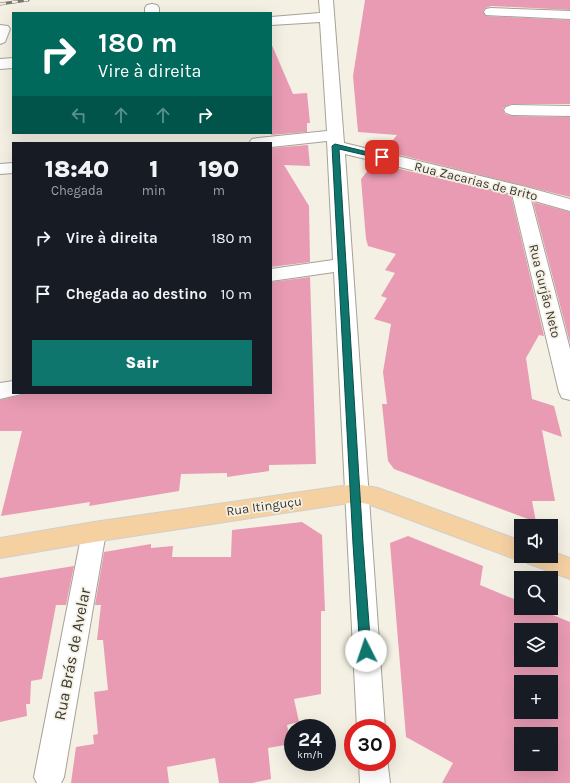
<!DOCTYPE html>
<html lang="pt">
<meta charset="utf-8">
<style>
:root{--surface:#171b24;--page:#242831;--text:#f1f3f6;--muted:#9ea1a6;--accent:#0f766e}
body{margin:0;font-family:Karla,sans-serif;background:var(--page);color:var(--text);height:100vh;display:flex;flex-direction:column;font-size:15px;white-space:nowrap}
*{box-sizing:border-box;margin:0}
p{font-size:13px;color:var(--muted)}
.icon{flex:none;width:22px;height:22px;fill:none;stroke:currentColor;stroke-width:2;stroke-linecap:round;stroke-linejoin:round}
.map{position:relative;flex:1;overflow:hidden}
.sheet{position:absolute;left:12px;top:142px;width:260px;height:252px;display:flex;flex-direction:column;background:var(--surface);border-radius:0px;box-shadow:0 4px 16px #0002}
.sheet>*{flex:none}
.hud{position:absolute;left:12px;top:12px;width:260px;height:122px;border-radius:0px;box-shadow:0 4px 16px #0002;background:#00695c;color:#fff;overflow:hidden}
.controls{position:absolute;left:514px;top:519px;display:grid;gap:8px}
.controls a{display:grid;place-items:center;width:44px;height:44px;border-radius:0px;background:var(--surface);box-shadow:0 4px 16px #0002;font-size:20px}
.speed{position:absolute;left:284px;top:719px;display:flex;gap:8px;font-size:20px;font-weight:700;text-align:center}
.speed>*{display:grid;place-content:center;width:52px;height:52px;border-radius:50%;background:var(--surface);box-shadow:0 4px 16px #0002;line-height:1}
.speed small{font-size:10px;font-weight:400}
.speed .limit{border:6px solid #d22;background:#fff;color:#111}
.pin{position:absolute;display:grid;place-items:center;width:34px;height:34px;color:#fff;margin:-17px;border-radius:8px;box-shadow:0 2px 6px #0006}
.me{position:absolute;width:44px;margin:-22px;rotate:356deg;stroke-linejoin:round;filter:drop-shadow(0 0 3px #0008)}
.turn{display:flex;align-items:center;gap:14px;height:84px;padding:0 20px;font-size:18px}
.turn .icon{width:52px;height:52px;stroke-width:2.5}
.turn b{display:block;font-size:28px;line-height:34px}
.lanes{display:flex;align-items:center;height:38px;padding:0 20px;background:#0003;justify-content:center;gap:20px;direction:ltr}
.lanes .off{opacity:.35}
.eta{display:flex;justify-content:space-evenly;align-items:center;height:68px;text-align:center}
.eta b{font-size:24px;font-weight:800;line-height:28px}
.button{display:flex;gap:8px;margin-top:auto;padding:8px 20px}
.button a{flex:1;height:46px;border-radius:0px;background:var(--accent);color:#fff;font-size:16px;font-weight:800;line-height:46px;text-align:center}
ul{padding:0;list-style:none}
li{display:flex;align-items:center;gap:12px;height:56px;padding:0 20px}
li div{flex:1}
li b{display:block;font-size:15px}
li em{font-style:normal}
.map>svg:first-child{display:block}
.building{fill:#e89bb3;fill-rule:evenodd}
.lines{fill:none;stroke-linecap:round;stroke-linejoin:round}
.minor-casing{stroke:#a6a296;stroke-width:2}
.major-casing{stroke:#d0cfce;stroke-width:2}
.minor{fill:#fff;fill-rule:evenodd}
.major{fill:#f5d0a1;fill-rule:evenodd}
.rail-casing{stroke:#79766f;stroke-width:3}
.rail{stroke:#f4f0e3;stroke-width:2;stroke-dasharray:6;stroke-linecap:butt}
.route{fill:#0f766e;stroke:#0a4d48}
.labels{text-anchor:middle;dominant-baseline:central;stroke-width:3.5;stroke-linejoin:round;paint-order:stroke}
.street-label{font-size:13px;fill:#3a3833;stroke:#f4f0e3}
.near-street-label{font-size:16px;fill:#3a3833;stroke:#f4f0e3}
</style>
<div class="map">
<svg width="570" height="783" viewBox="0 0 570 783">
<rect width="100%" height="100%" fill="#f4f0e3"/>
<path class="building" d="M365 0H570V10L491 6 486 8 483 11 486 16 570 20V104H512L506 106 503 109 505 114 512 116 570 117V197L384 151 397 135 358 132 353 76Z
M271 43 293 94 307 93 310 123H307V132L271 135Z
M308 145 310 166 284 165 309 206 310 262 271 267V148Z
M374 163 511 195 544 336 539 335 526 358 532 399 554 406 562 437 542 430 555 501H532L536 522 394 469 388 461 382 404H387L383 372 391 324 374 319 387 298 381 296 395 273 385 270 396 254 368 246 366 239 361 179Z
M533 202 570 212V343Z
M310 277 316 464 269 465V471L227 477V473L181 474 179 491 89 506 90 502 1 516 22 431H0V400L21 395 24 393H271V282Z
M302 522 322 535 325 611H321V694L294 699 299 722 287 725 291 744 268 748 271 779 252 783H219L215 758 167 767 169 783H71L76 747 94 744 93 735 98 734 94 692 108 690 103 640H97L101 605H95L104 552 151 544V548L173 546 172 557H231L232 530Z
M408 536 483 566 480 585 521 602V608H536L570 622V783H442L453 763 406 737 390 543ZM521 630H551V660H521ZM521 682H551V712H521ZM521 734H551V764H521Z
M74 566 66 605H56L42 679 31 681 30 704H26L27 716 0 722V578Z"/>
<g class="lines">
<g class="minor-casing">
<path id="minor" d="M319 0H333L344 143 526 187 570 199V211L531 200 570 349V400L562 398 559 392 512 194 345 154 385 728H357L334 272 271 281V269L333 260 327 141 271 147V143H249L252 139 258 138 327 131 320 22 271 25V17L320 13Z
M152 4 157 5 159 8V13H145V8L147 5Z
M491 8 570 11V19L486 15 484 12 486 9Z
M0 25 8 26 10 29 5 42 0 44Z
M13 58V68L0 69V59Z
M512 105 570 106V116L512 115 506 113 504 110 506 107Z
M13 163V173L0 174V164Z
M13 381V393H22L21 394 0 399V383Z
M94 522 103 525 106 532 64 777 61 783H37L34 777 82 532 85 525Z
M387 758 390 783H360L359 762H387Z"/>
</g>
<g class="major-casing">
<path id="major" d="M356 484 378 488 521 541V556H551V551L570 558V579L527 563 525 560 521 561 512 558 368 504 356 502 94 542 0 558V538L94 522Z"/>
</g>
<use href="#minor" class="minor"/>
<use href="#major" class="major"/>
<g class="rail-casing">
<path id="rail" d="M0 4 28 0"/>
</g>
<use href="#rail" class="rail"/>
</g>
<path class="route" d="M335 144 384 156 385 157 382 159 339 149 363 544 371 651 370 655 366 656 362 655 360 651 353 544 332 146Z"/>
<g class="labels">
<g class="street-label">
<text transform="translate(476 181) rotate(14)">Rua Zacarias de Brito</text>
<text transform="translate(545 291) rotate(76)">Rua Gurjão Neto</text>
<text transform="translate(264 506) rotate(-8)">Rua Itinguçu</text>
</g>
<g class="near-street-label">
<text transform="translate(72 654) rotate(-79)">Rua Brás de Avelar</text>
</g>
</g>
</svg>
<div class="controls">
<a><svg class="icon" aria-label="sound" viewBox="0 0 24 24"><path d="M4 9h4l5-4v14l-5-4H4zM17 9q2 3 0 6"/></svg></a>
<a><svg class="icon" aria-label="search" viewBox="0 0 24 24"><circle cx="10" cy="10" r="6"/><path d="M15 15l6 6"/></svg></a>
<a><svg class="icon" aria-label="layers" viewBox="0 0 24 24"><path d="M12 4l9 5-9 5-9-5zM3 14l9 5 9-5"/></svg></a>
<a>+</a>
<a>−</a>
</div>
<div class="speed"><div>24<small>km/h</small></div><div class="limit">30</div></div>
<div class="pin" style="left:382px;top:157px;background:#d93025"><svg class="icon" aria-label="arrive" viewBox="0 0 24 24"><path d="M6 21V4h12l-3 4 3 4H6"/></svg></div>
<svg class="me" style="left:366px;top:651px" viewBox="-20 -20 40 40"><circle r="19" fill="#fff"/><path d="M0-13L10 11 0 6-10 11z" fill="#0f766e"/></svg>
<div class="hud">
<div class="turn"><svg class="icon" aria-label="right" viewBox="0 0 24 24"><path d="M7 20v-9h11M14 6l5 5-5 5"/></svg><div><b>180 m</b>Vire à direita</div></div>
<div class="lanes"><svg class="icon off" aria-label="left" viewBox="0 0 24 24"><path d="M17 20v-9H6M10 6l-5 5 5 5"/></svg><svg class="icon off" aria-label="ahead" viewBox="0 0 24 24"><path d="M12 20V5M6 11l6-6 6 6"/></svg><svg class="icon off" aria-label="ahead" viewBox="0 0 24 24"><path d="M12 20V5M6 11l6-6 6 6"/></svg><svg class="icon" aria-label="right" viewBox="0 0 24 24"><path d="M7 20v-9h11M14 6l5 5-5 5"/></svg></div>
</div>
<section class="sheet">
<div class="eta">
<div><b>18:40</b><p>Chegada</p></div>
<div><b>1</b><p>min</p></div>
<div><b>190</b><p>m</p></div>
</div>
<ul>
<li><svg class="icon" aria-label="right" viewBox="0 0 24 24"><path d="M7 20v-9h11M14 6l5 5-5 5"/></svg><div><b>Vire à direita</b></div><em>180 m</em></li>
<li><svg class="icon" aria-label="arrive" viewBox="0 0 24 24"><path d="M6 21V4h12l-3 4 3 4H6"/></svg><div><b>Chegada ao destino</b></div><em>10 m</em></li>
</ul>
<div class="button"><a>Sair</a></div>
</section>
</div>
